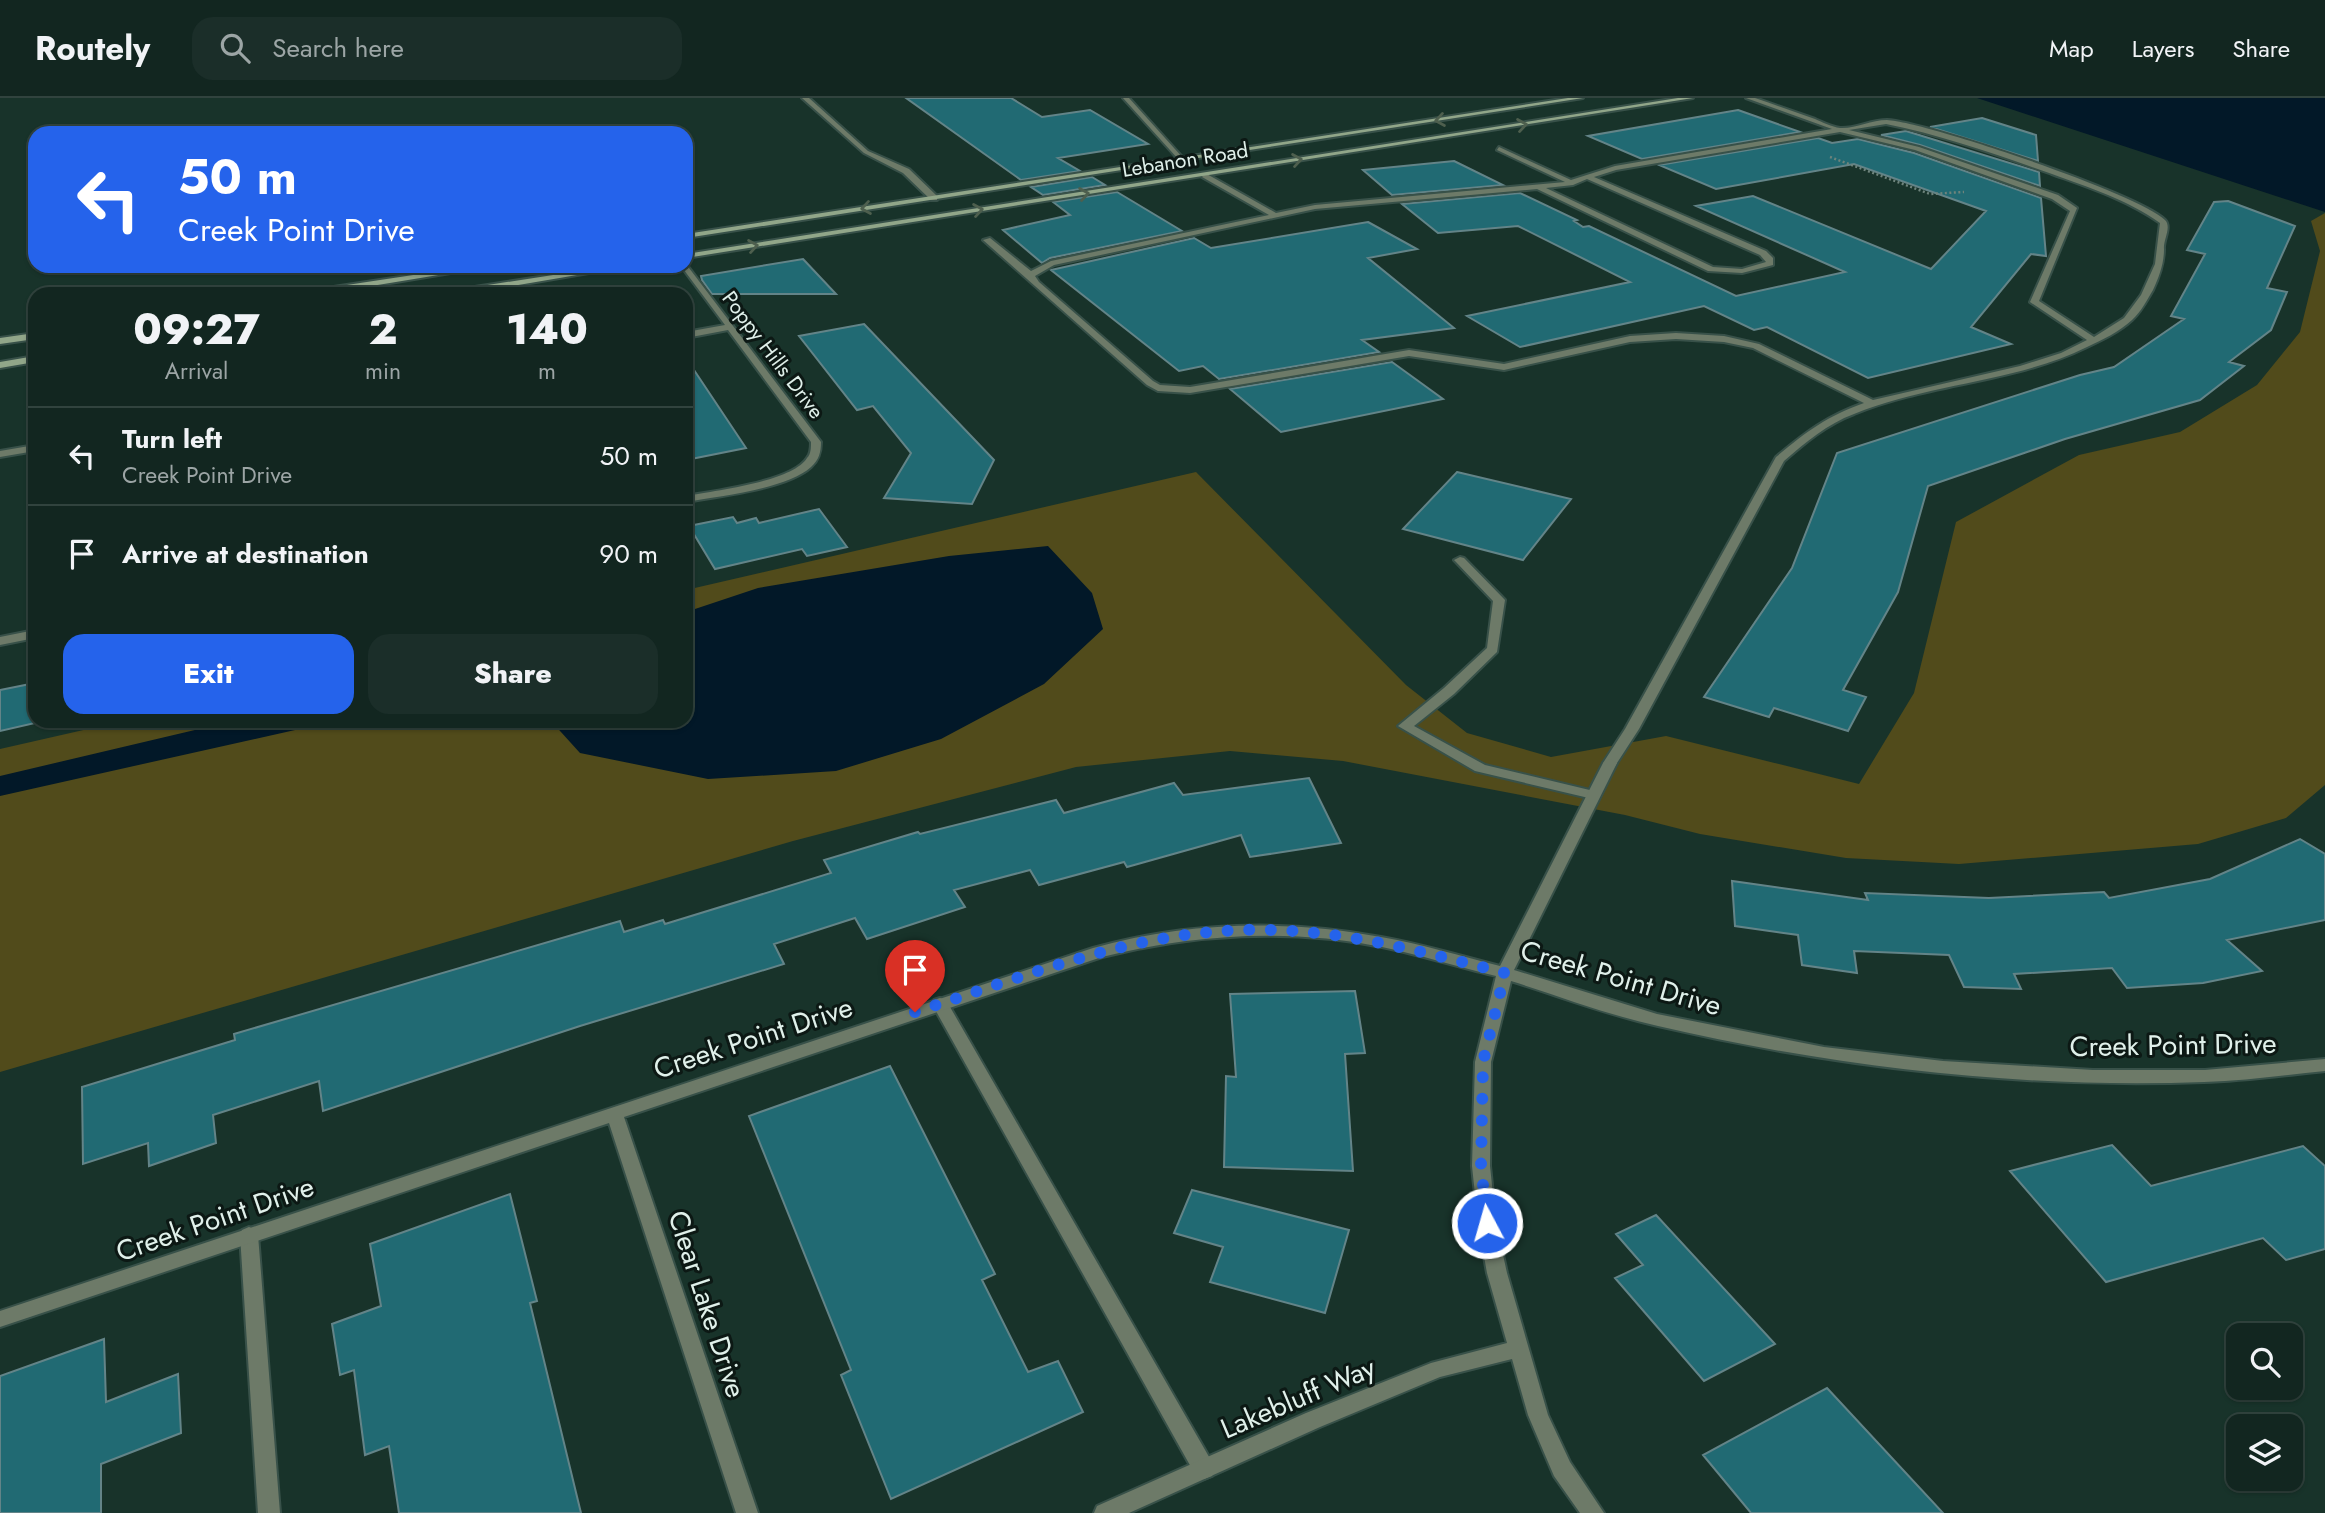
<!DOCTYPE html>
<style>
:root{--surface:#122620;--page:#1b2e29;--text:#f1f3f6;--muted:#9ca5a5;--line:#31433e;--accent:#2563eb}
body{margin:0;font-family:Jost,sans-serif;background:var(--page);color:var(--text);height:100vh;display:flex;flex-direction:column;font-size:26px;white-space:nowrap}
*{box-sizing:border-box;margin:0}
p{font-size:23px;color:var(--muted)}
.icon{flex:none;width:38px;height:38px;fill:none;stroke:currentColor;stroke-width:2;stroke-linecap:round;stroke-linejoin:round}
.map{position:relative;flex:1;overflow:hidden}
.details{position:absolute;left:28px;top:189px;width:665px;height:441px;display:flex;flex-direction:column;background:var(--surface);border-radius:21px;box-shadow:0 2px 5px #0004,0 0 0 2px var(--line)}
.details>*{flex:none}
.guide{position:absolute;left:28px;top:28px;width:665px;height:147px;border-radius:21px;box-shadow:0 2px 5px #0004,0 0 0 2px var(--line);background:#2563eb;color:#fff;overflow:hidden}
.fabs{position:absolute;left:2226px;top:1225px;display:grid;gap:14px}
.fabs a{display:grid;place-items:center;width:77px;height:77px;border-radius:14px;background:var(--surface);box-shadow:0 2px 5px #0004,0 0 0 2px var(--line);font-size:35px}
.pin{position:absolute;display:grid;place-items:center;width:60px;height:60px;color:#fff;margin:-72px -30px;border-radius:50% 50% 50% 0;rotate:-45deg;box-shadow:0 0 7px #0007}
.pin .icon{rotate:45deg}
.me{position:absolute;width:77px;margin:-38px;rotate:354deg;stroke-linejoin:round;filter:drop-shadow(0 0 5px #0008)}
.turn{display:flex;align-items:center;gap:24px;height:147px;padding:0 35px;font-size:32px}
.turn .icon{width:91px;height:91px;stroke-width:2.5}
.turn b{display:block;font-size:49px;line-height:60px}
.eta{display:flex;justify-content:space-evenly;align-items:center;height:119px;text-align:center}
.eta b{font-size:42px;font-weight:800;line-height:49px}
.action{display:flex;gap:14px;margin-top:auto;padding:14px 35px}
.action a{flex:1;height:80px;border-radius:21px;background:var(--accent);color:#fff;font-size:28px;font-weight:800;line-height:80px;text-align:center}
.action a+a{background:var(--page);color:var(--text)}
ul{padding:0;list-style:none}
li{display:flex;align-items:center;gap:21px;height:98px;padding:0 35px;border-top:2px solid var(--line)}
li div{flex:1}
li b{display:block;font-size:26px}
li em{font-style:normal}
header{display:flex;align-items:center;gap:42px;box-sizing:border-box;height:98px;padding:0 35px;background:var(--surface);border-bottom:2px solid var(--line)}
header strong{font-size:33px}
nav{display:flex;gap:38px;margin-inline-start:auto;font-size:24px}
.search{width:490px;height:63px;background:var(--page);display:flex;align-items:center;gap:18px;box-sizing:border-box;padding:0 24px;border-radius:21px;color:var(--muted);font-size:26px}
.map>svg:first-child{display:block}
.green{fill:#514b1b}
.water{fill:#021828}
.building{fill:#216a73;stroke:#638488;stroke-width:2}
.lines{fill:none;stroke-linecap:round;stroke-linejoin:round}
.lane-casing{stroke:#385149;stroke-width:4}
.street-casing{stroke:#385149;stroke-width:4}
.secondary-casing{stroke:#385149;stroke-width:4}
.path{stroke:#6e847c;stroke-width:2.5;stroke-dasharray:2 2.5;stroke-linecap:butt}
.lane{fill:#6d7a68;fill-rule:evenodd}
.street{fill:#6d7a68;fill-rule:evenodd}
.secondary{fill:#91a689;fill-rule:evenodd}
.oneway{stroke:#4e5f4e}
.route{stroke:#2563eb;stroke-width:12;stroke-dasharray:0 21.6}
.labels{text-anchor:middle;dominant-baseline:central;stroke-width:6;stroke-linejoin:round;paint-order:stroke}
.far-street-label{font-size:21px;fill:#e0f0ea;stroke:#0c1814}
.near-street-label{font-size:28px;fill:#e0f0ea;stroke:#0c1814}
</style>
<header>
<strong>Routely</strong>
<div class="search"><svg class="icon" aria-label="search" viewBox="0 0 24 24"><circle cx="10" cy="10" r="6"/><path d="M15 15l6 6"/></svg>Search here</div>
<nav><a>Map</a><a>Layers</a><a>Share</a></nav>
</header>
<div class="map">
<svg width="2325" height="1415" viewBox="0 0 2325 1415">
<rect width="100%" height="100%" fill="#18332a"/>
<path class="green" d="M2325 115V687L2286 720 2198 746 1959 766 1846 760 1700 736 1625 717 1343 663 1230 653 1076 669 793 743 0 974V651L123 623H686V492L1196 374 1406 587 1467 635 1551 659 1666 638 1859 686 1914 595 1956 424 2079 357 2180 334 2257 287 2300 234 2320 153 2311 123Z"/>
<path class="water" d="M1977 0H2325V114Z
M1048 448 1092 495 1103 531 1044 586 941 641 836 673 708 681 580 655 551 623H686V514L758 490 949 458Z
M233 623H335L0 698V678Z"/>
<path class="building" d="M906 0H1011L1042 19 1090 12 1148 46 1058 60 1080 73 1021 82Z
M1738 12 1800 34 1642 61 1588 38Z
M1982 20 2036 37 2038 63 1930 29Z
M1906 33 2039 74 2040 88 1920 47 1881 37Z
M1818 40 1832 45 1858 41 1914 55 2041 100 2046 158 2031 156 1971 229 2011 246 1868 280 1767 229 1754 232 1704 208 1520 249 1467 218 1630 184 1518 128 1438 135 1402 106 1520 95 1577 122 1574 123 1583 129 1589 128 1736 198 1845 174 1696 108 1753 98 1931 171 1986 113 1854 66 1716 91 1659 67Z
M1454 63 1503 87 1392 97 1363 72Z
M1092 79 1105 87 1043 97 1031 89Z
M1117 94 1182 133 1050 160 1042 165 1003 132 1070 117 1053 104Z
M2228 103 2295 128 2267 190 2287 194 2271 232 2229 264 2244 268 2200 302 2065 341 1928 388 1898 494 1843 592 1866 599 1848 633 1774 610 1769 619 1704 599 1792 470 1837 355 2080 277 2114 269 2184 221 2171 218 2205 156 2187 152 2214 104Z
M1368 124 1417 151 1368 160 1454 230 1362 242 1379 254 1219 281 1203 268 1179 273 1051 172 1194 140 1211 150Z
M803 161 836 196H712L702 182 701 178Z
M864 226 994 362 972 406 884 400 911 355 873 308 857 312 799 238Z
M686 260 746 350 686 362Z
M1392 264 1443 301 1281 334 1230 291Z
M1457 374 1571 401 1523 462 1403 431Z
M819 411 847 449 807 458 802 451 715 471 689 428 733 419 737 425 756 420 759 425Z
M35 585V625L0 633V592Z
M1309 680 1341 745 1250 759 1241 737 1127 769 1124 764 1039 787 1030 772 954 792 965 809 867 841 855 820 774 846 784 866 580 928 323 1013 319 983 213 1017 216 1045 149 1068 148 1045 83 1066 82 989 235 942 234 936 620 823 624 834 663 822 665 826 831 775 824 762 918 734 920 736 1056 702 1064 715 1174 685 1183 697Z
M2300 741 2325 756V822L2227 842 2262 873 2203 885 2127 890 2112 870 2014 876 2021 891 1964 889 1949 857 1854 853 1857 875 1802 867 1798 837 1735 828 1732 783 1868 802 1865 795 1989 800 2104 794 2109 800 2210 781Z
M1355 893 1365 955 1345 956 1353 1073 1224 1069 1226 978 1236 979 1230 896Z
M890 968 995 1176 982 1182 1028 1274 1058 1263 1083 1314 891 1401 841 1277 851 1272 749 1018Z
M2112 1047 2151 1088 2303 1048 2325 1068V1151L2286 1162 2263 1140 2106 1184 2010 1073Z
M1192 1092 1349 1132 1325 1215 1210 1184 1223 1149 1174 1135Z
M510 1096 537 1203 530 1205 581 1415H399L389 1348 365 1357 354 1272 340 1277 332 1226 381 1208 370 1146Z
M1656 1117 1775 1246 1704 1283 1615 1180 1643 1167 1616 1136Z
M104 1241 106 1304 178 1276 181 1335 101 1366V1415H0V1278Z
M1827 1290 1943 1415H1751L1703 1357Z"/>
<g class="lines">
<g class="lane-casing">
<path id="lane" d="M802 0H809L868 53 909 71 937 98V102H931L903 75 864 55Z
M1123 0H1129L1183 60V62H1179Z
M1746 0H1755C1775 7 1795 14 1815 21 1822 24 1832 29 1840 30 1855 31 1871 22 1887 22 1926 24 2139 96 2165 122 2172 129 2163 142 2164 151 2164 166 2159 179 2153 192 2147 202 2141 214 2132 222 2119 234 2102 242 2087 249 2014 285 1929 285 1854 316 1827 326 1806 344 1784 363L1639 631 1615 668 1610 669 1603 665 1625 631 1776 359C1806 334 1827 318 1864 305L1753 250 1724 244 1676 241 1630 244 1504 272 1409 258 1190 295 1158 293 1147 287 983 142 990 140 1031 173 1051 163 1269 117 1202 79 1205 75 1276 115 1315 107 1565 84 1497 52 1499 49 1571 82 1615 68 1832 31ZM1886 26C1942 37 1998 57 2052 76 2088 89 2128 102 2160 125L2155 166 2141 197 2124 220 2094 239 2039 203 2077 110 2058 97 1919 49 1849 32ZM1840 34 1915 52 2052 101 2070 113 2030 204 2087 242 2061 255 2020 268 1873 302 1759 246 1724 238 1676 235 1630 238 1504 266 1409 252 1190 289 1160 287 1153 283 1039 184 1035 178 1054 167 1315 111 1537 91 1708 173 1742 175 1773 167V160L1766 153 1594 79 1616 72ZM1587 81 1760 157 1766 164 1742 171 1713 169 1546 90 1573 87Z
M1460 459 1464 460 1505 502 1497 554 1454 596 1414 628 1485 667 1598 694 1600 697 1598 700 1593 701 1475 673 1398 628 1444 590 1487 550 1493 503 1456 464 1454 462Z
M940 900 946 902 1212 1364 1215 1371 1212 1378 1204 1381 1196 1378 932 906 934 902Z
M249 1129 256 1132 258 1137 280 1415H258L240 1137 242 1132Z"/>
</g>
<g class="street-casing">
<path id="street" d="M686 166 821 344C821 354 819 362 811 369 787 391 719 398 686 404V398C713 393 792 384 807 360 811 356 811 350 811 344L728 232 686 240V234L725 227 681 168H686Z
M35 347V353L0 359V353Z
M35 532V540L0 547V539Z
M1610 661 1617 665 1514 872 1657 916 1824 949 1943 963 2093 972H2205L2325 961V973C2285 977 2244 983 2204 984 2023 991 1834 969 1658 928 1608 917 1559 898 1511 883L1491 964 1490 1068 1496 1125 1507 1175 1548 1317 1570 1364 1604 1415H1580L1554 1378 1528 1317 1512 1261 1440 1279 1320 1329 1129 1415H1094L1097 1408 1306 1315 1431 1265 1507 1245 1487 1175 1478 1125 1472 1068 1475 964 1496 878C1458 869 1421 857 1382 849 1290 830 1193 836 1102 859L624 1019 758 1415H736L609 1025 0 1229V1213L1093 850C1186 824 1286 821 1381 839 1421 846 1461 858 1500 868L1603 665Z"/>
</g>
<g class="secondary-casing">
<path id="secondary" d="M1568 0H1583L686 140V136Z
M1678 0H1693L686 160V156Z
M473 168H493L323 196H303L307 193Z
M611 168H630L465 196H445L449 193Z
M35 235V241L0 246V240Z
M35 258V264L0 270V264Z"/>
</g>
<path class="path" d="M1830 59 1930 96 1964 94"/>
<use href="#lane" class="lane"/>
<use href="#street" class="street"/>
<use href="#secondary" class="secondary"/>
</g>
<defs><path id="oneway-chevron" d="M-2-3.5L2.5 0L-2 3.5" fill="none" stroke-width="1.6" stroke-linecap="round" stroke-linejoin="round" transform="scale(1.75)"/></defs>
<g class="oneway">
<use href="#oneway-chevron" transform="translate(1440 22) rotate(171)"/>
<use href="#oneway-chevron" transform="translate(1522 27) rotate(-9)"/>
<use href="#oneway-chevron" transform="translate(1297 62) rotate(-9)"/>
<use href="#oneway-chevron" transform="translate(1084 96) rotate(-9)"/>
<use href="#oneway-chevron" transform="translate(866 110) rotate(171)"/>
<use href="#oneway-chevron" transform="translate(978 112) rotate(-9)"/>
<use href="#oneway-chevron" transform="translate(753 148) rotate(-9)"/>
</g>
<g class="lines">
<path class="route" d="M915 914C1023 879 1130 835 1244 832 1333 829 1419 853 1505 875L1483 964 1481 1068 1487 1125"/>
</g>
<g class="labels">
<g class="far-street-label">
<text transform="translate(1185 62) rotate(-9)">Lebanon Road</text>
<text transform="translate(773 257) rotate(53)">Poppy Hills Drive</text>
</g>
<g class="near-street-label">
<text transform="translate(1621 880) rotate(16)">Creek Point Drive</text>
<text transform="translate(753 940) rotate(-18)">Creek Point Drive</text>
<text transform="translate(2173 947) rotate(-1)">Creek Point Drive</text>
<text transform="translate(215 1121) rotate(-19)">Creek Point Drive</text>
<text transform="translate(707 1206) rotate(72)">Clear Lake Drive</text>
<text transform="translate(1298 1300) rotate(-23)">Lakebluff Way</text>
</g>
</g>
</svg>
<div class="fabs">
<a><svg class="icon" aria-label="search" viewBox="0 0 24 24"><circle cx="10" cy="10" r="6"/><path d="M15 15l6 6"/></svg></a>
<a><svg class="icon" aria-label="layers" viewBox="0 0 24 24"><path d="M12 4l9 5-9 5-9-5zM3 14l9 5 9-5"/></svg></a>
</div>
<div class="pin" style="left:915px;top:914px;background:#d93025"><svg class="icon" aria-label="arrive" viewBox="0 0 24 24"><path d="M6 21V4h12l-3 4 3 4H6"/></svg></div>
<svg class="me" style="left:1487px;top:1125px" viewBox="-20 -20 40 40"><circle r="17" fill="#2563eb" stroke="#fff" stroke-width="3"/><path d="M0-11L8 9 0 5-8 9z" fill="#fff"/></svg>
<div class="guide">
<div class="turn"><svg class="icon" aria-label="left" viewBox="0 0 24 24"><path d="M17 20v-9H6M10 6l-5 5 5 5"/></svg><div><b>50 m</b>Creek Point Drive</div></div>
</div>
<section class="details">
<div class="eta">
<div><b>09:27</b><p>Arrival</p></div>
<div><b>2</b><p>min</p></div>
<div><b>140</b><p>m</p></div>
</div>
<ul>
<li><svg class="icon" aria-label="left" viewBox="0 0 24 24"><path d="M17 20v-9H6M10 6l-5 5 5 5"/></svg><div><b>Turn left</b><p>Creek Point Drive</p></div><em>50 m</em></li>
<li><svg class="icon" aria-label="arrive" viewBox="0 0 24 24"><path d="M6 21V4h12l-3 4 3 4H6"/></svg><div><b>Arrive at destination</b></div><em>90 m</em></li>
</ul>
<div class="action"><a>Exit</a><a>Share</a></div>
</section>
</div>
